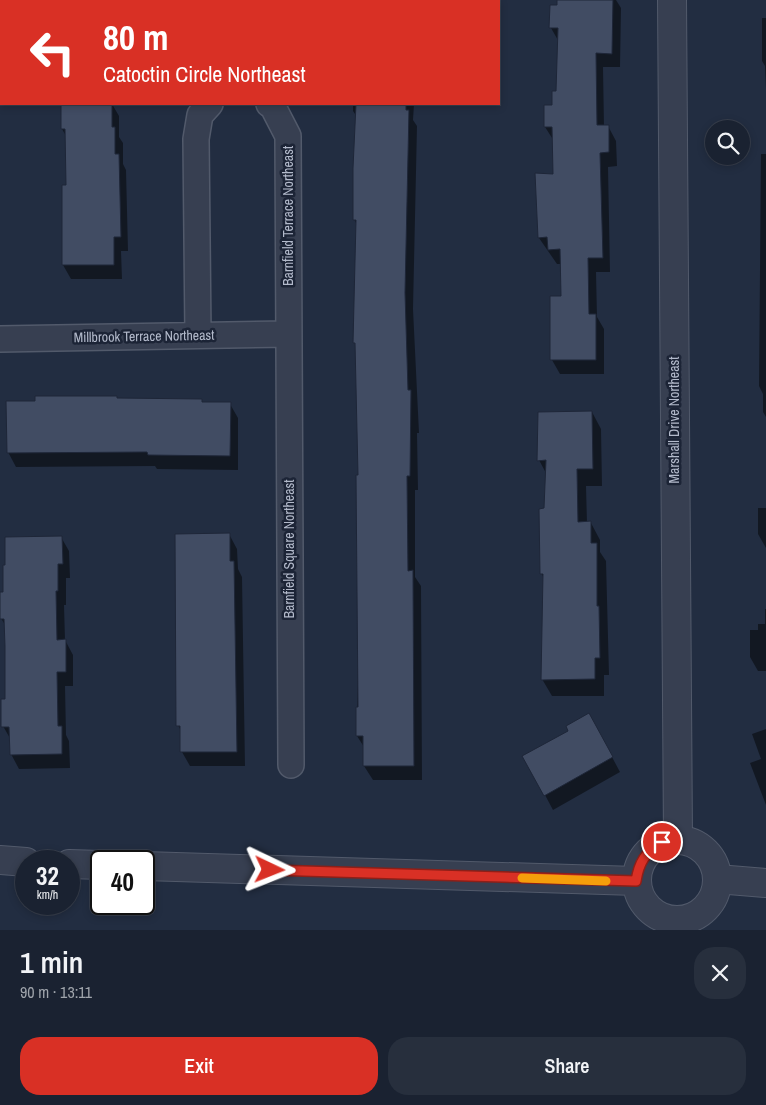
<!DOCTYPE html>
<meta charset="utf-8">
<style>
:root{--surface:#1a2231;--page:#272f3d;--text:#f1f3f6;--muted:#9fa4ab;--line:#383f4d;--accent:#d93025}
body{margin:0;font-family:"Archivo Narrow",sans-serif;background:var(--page);color:var(--text);height:100vh;display:flex;flex-direction:column;font-size:19px;white-space:nowrap}
*{box-sizing:border-box;margin:0}
p{font-size:16px;color:var(--muted)}
.icon{flex:none;width:28px;height:28px;fill:none;stroke:currentColor;stroke-width:2;stroke-linecap:round;stroke-linejoin:round}
.map{position:relative;height:930px;overflow:hidden}
.drawer{display:flex;flex-direction:column;background:var(--surface);flex:1}
.drawer>*{flex:none}
.hud{position:absolute;left:0px;top:0px;width:500px;height:105px;box-shadow:0 2px 8px #0003,0 0 0 1px var(--line);background:#d93025;color:#fff;overflow:hidden}
.controls{position:absolute;left:705px;top:120px;display:grid;gap:10px}
.controls a{display:grid;place-items:center;width:45px;height:45px;border-radius:50%;background:var(--surface);box-shadow:0 2px 8px #0003,0 0 0 1px var(--line);font-size:25px}
.speed{position:absolute;left:15px;top:850px;display:flex;gap:10px;font-size:25px;font-weight:700;text-align:center}
.speed>*{display:grid;place-content:center;width:65px;height:65px;border-radius:50%;background:var(--surface);box-shadow:0 2px 8px #0003,0 0 0 1px var(--line);line-height:1}
.speed small{font-size:12px;font-weight:400}
.speed .limit{border:2px solid #111;border-radius:8px;background:#fff;color:#111}
.pin{position:absolute;display:grid;place-items:center;width:42px;height:42px;color:#fff;margin:-21px;border:2px solid #fff;border-radius:50%;box-shadow:0 1px 5px #0007}
.me{position:absolute;width:55px;margin:-28px;rotate:92deg;stroke-linejoin:round;filter:drop-shadow(0 0 4px #0008)}
.turn{display:flex;align-items:center;gap:18px;height:105px;padding:0 20px;font-size:22px}
.turn .icon{width:65px;height:65px;stroke-width:2.5}
.turn b{display:block;font-size:35px;line-height:42px}
.round{display:grid;place-items:center;flex:none;width:52px;height:52px;border-radius:20px;background:var(--page)}
.summary{display:flex;align-items:center;justify-content:space-between;height:85px;padding:0 20px}
h1{font-size:30px;font-weight:600;line-height:38px}
.primary-button{display:flex;gap:10px;margin-top:auto;padding:10px 20px}
.primary-button a{flex:1;height:58px;border-radius:20px;background:var(--accent);color:#fff;font-size:20px;font-weight:600;line-height:58px;text-align:center}
.primary-button a+a{background:var(--page);color:var(--text)}
.map>svg:first-child{display:block}
.shadow{fill:#0007}
.building{fill:#414c63;stroke:#1e2638}
.lines{fill:none;stroke-linecap:round;stroke-linejoin:round}
.minor-casing{stroke:#525a6b;stroke-width:28}
.tertiary-casing{stroke:#525a6b;stroke-width:30}
.minor{stroke:#373f51;stroke-width:25}
.tertiary{stroke:#373f51;stroke-width:28}
.route-casing{stroke:#8d1f18;stroke-width:12}
.route{stroke:#d93025;stroke-width:9}
.slow{stroke:#f59e0b;stroke-width:9}
.labels{text-anchor:middle;dominant-baseline:central;stroke-width:5;stroke-linejoin:round;paint-order:stroke}
.street-label{font-size:14px;fill:#b3bacb;stroke:#1c2436}
</style>
<div class="map">
<svg width="766" height="930" viewBox="0 0 766 930">
<rect width="100%" height="100%" fill="#222d41"/>
<path class="shadow" d="M18 0H78V1H19Z
M559 0H616L621 8 620 67H603L604 127 608 126 616 141 617 166 608 167 610 272H596L597 317 604 329V374H560L552 360 562 297V264H557L539 238 554 175V141L545 127 558 92 559 42 551 28Z
M762 18H766V89L765 66 762 61Z
M62 104H112L119 116V137L123 143V164L126 170 128 251H121L122 279H71L63 265 67 186 66 136 62 129Z
M353 104H414L413 120 417 126 413 309 419 433H417L418 490H415V577L421 586 422 780H373L364 766V747L357 736 360 476 357 225 354 219 357 117 353 111Z
M761 154H766V417L763 412V394L759 386Z
M118 399 201 400 203 403 230 404 238 418V470L157 469 155 466 16 467 8 452Z
M592 412 601 429 602 486H586L587 523H591L600 540V552L606 561 609 675H604V696H552L542 679 544 578 541 573 547 475 539 460Z
M766 482V548L758 534V508H766Z
M229 534 237 549 238 569 242 577 245 766H190L182 752 181 731 178 725Z
M61 537 69 551 70 578H66V605H64L65 640 73 655V686H65L66 735 69 741 70 768 19 769 11 754V740L3 726 6 700 5 625 1 618 4 593Z
M765 609H766V671H758L750 657V630H758V624H765Z
M597 729 620 772 553 810 545 795Z
M766 729V805L750 763 761 759 752 734Z"/>
<path class="building" d="M557 0H613L612 54 596 53 597 125H609V152L600 153 603 258H588L589 314H596V360H550V296H561L560 249 548 250 547 237 538 238 535 173 553 174 552 127H544V105H552V91H556L558 28H549L550 5H557Z
M61 104H112V127H115V154H119L121 237H114V265H62V185H66L65 129H61Z
M356 104H406V110H409L405 293 408 390H411L410 476H407L408 571 413 570 414 766H363V736H356V707H358L356 475H358L355 343H353L356 220H353V168Z
M35 396H117V398L202 399V402H231L230 456 148 455 147 452 7 453 6 401H35Z
M592 411 593 469H577L578 522 591 521V543H597V606H599L600 658H595V679L541 680 543 574H540L539 509 544 508 546 460 537 461 538 412Z
M230 533V561H234L237 752H180V726H176L175 534Z
M62 536 63 564H58V591H56L57 640 66 639V672H57L58 726H62V754L10 755 9 727H1V699H5V646L4 619H0V592H3V565H5V537Z
M589 713 613 757 544 796 522 756 568 731 566 726Z"/>
<g class="lines">
<g class="minor-casing">
<path id="minor" d="M269 104 272 105 288 136 291 765
M198 335 196 139 200 115 210 104
M0 339 288 334
M677 930 678 920"/>
</g>
<g class="tertiary-casing">
<path id="tertiary" d="M672 0 678 839
M637 880a40 40 0 1 1 80 0a40 40 0 1 1-80 0Z
M0 860 26 862
M69 864 101 865
M144 866 636 881
M717 879 766 883"/>
</g>
<use href="#minor" class="minor"/>
<use href="#tertiary" class="tertiary"/>
</g>
<g class="lines">
<g class="route-casing">
<path id="route" d="M270 870 636 881C639 862 645 853 662 842"/>
</g>
<use href="#route" class="route"/>
<path class="slow" d="M522 878 606 881"/>
</g>
<g class="labels">
<g class="street-label">
<text transform="translate(288 216) rotate(-90)">Barnfield Terrace Northeast</text>
<text transform="translate(144 336) rotate(-1)">Millbrook Terrace Northeast</text>
<text transform="translate(674 420) rotate(-90)">Marshall Drive Northeast</text>
<text transform="translate(289 549) rotate(-90)">Barnfield Square Northeast</text>
</g>
</g>
</svg>
<div class="controls">
<a><svg class="icon" aria-label="search" viewBox="0 0 24 24"><circle cx="10" cy="10" r="6"/><path d="M15 15l6 6"/></svg></a>
</div>
<div class="speed"><div>32<small>km/h</small></div><div class="limit">40</div></div>
<div class="pin" style="left:662px;top:842px;background:#d93025"><svg class="icon" aria-label="arrive" viewBox="0 0 24 24"><path d="M6 21V4h12l-3 4 3 4H6"/></svg></div>
<svg class="me" style="left:270px;top:870px" viewBox="-20 -20 40 40"><path d="M0-17L14 15 0 8-14 15z" fill="#d93025" stroke="#fff" stroke-width="4"/></svg>
<div class="hud">
<div class="turn"><svg class="icon" aria-label="left" viewBox="0 0 24 24"><path d="M17 20v-9H6M10 6l-5 5 5 5"/></svg><div><b>80 m</b>Catoctin Circle Northeast</div></div>
</div>
</div>
<section class="drawer">
<div class="summary"><div><h1>1 min</h1><p>90 m · 13:11</p></div><a class="round"><svg class="icon" aria-label="close" viewBox="0 0 24 24"><path d="M6 6l12 12M18 6L6 18"/></svg></a></div>
<div class="primary-button"><a>Exit</a><a>Share</a></div>
</section>
